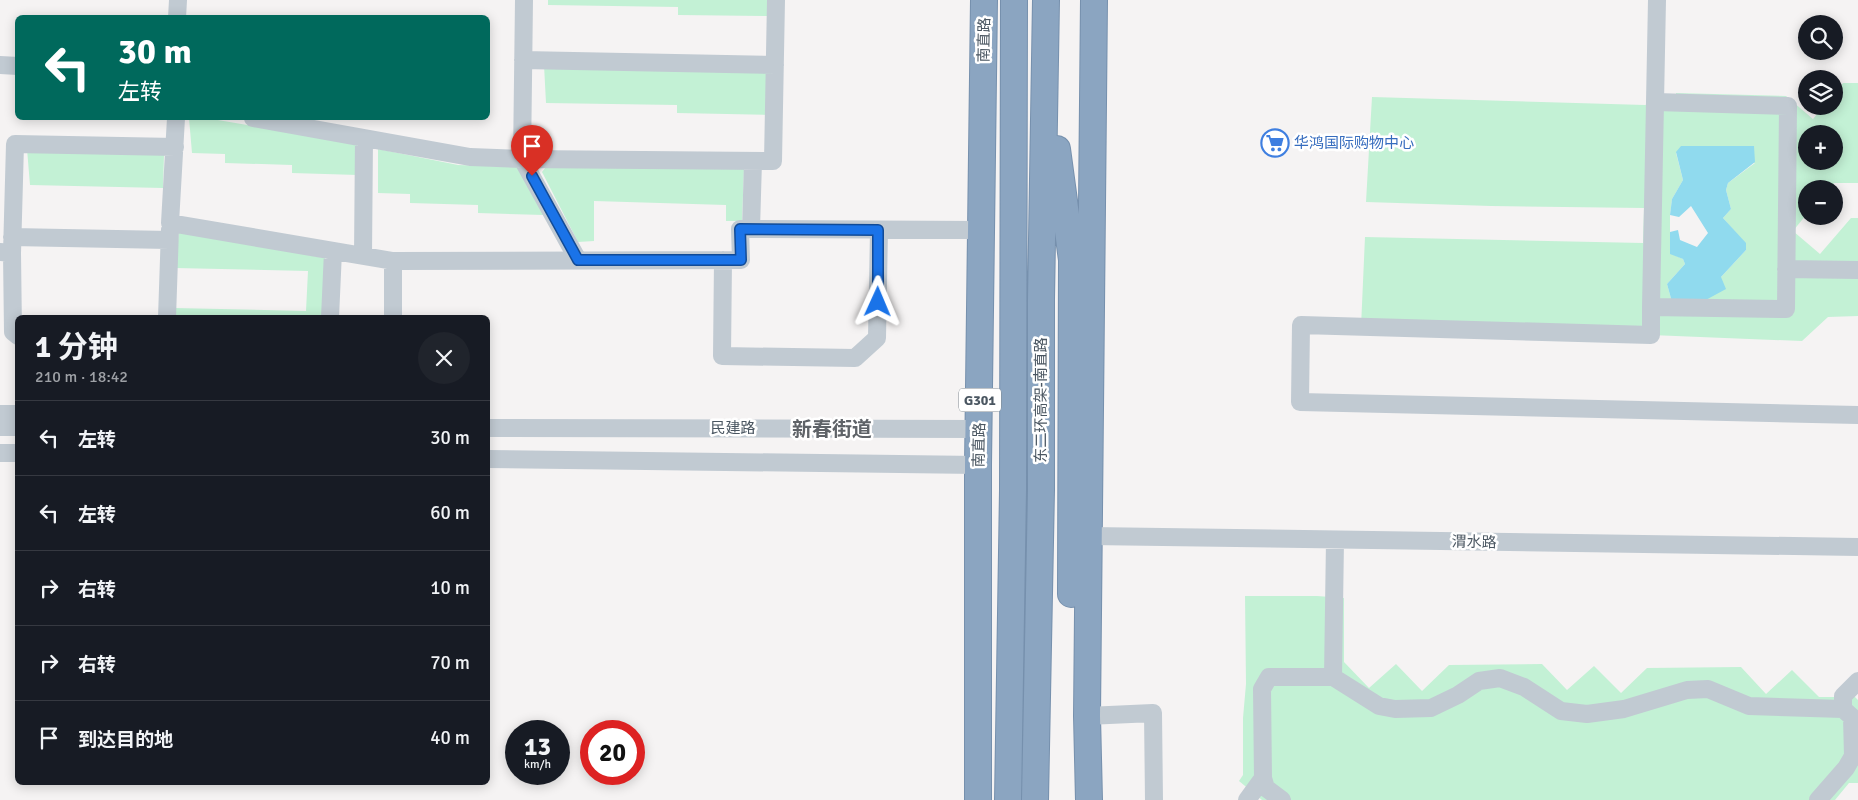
<!DOCTYPE html>
<html lang="zh">
<meta charset="utf-8">
<style>
:root{--surface:#171b24;--page:#20242c;--text:#f1f3f6;--muted:#9ea1a6;--line:#363941}
body{margin:0;font-family:Signika,"Noto Sans SC",sans-serif;background:var(--page);color:var(--text);height:100vh;display:flex;flex-direction:column;font-size:19px;white-space:nowrap}
*{box-sizing:border-box;margin:0}
p{font-size:16px;color:var(--muted)}
.icon{flex:none;width:28px;height:28px;fill:none;stroke:currentColor;stroke-width:2;stroke-linecap:round;stroke-linejoin:round}
.map{position:relative;flex:1;overflow:hidden}
.sheet{position:absolute;left:15px;top:315px;width:475px;height:470px;display:flex;flex-direction:column;background:var(--surface);border-radius:8px;box-shadow:0 2px 12px #0003}
.sheet>*{flex:none}
.guide{position:absolute;left:15px;top:15px;width:475px;height:105px;border-radius:8px;box-shadow:0 2px 12px #0003;background:#00695c;color:#fff;overflow:hidden}
.controls{position:absolute;left:1798px;top:15px;display:grid;gap:10px}
.controls a{display:grid;place-items:center;width:45px;height:45px;border-radius:50%;background:var(--surface);box-shadow:0 2px 12px #0003;font-size:25px}
.speed{position:absolute;left:505px;top:720px;display:flex;gap:10px;font-size:25px;font-weight:700;text-align:center}
.speed>*{display:grid;place-content:center;width:65px;height:65px;border-radius:50%;background:var(--surface);box-shadow:0 2px 12px #0003;line-height:1}
.speed small{font-size:12px;font-weight:400}
.speed .limit{border:8px solid #d22;background:#fff;color:#111}
.pin{position:absolute;display:grid;place-items:center;width:42px;height:42px;color:#fff;margin:-51px -21px;border-radius:50% 50% 50% 0;rotate:-45deg;box-shadow:0 0 5px #0007}
.pin .icon{rotate:45deg}
.me{position:absolute;width:55px;margin:-28px;rotate:1deg;stroke-linejoin:round;filter:drop-shadow(0 0 4px #0008)}
.turn{display:flex;align-items:center;gap:18px;height:105px;padding:0 20px;font-size:22px}
.turn .icon{width:65px;height:65px;stroke-width:2.5}
.turn b{display:block;font-size:35px;line-height:42px}
.round{display:grid;place-items:center;flex:none;width:52px;height:52px;border-radius:26px;background:var(--page)}
.overview{display:flex;align-items:center;justify-content:space-between;height:85px;padding:0 20px}
h1{font-size:30px;font-weight:700;line-height:38px}
ul{padding:0;list-style:none}
li{display:flex;align-items:center;gap:15px;height:75px;padding:0 20px;border-top:1px solid var(--line)}
li div{flex:1}
li b{display:block;font-size:19px}
li em{font-style:normal}
.map>svg:first-child{display:block}
.green{fill:#c3f1d5;fill-rule:evenodd}
.water{fill:#90daee}
.lines{fill:none;stroke-linecap:round;stroke-linejoin:round}
.highway-casing{stroke:#7690ad;stroke-width:28}
.minor{stroke:#c1cad2;stroke-width:18}
.highway{stroke:#8ba5c1;stroke-width:26}
.route-casing{stroke:#114b97;stroke-width:12}
.route{stroke:#1a73e8;stroke-width:9}
.labels{text-anchor:middle;dominant-baseline:central;stroke-width:5;stroke-linejoin:round;paint-order:stroke}
.shield{fill:#fff;stroke:#808990;stroke-width:1}
.shield-label{font-size:14px;font-weight:bold;fill:#4a5661}
.street-label{font-size:15px;fill:#4a5661;stroke:#fff}
.shop-label{font-size:15px;fill:#366cbe;stroke:#fff;text-anchor:start}
.district-label{font-size:20px;font-weight:bold;fill:#5f6368;stroke:#fff}
</style>
<div class="map">
<svg width="1858" height="800" viewBox="0 0 1858 800">
<rect width="100%" height="100%" fill="#f5f3f3"/>
<path class="green" d="M548 0H771V16L678 15V7L548 5Z
M544 65 771 70 770 115 677 113V105L546 103Z
M1843 83H1858V183H1834L1829 189H1806V215L1793 231 1820 254 1851 218H1858V316L1828 317 1802 341 1651 335V307L1702 302 1721 277 1746 250 1745 243 1723 218 1731 209 1726 190 1728 183 1755 163 1676 153 1683 180 1672 199 1670 215V253L1683 259 1685 264 1667 284 1672 302 1645 303V335L1361 327 1365 237 1643 243 1644 208 1491 206 1366 202 1372 97 1645 105 1656 102H1676V93L1786 96 1813 119 1824 106H1834V94ZM1806 134H1834V161H1806Z
M189 118H206L357 144 358 175 292 173V165L225 163V154L192 153Z
M27 149 164 155 163 188 30 185Z
M378 149 458 165 518 167 544 215 478 213V205L410 203V194L378 193Z
M546 167 744 169 742 221H726V205L594 201V241L578 242 542 172Z
M179 232 325 258 322 317 174 318V308L306 311 308 271 175 268Z
M1245 596H1317L1344 598V662L1369 688 1396 664 1422 691 1449 665 1542 664 1567 690 1594 666 1621 693 1647 668 1741 667 1766 694 1792 670 1819 697H1855L1858 700V783H1849L1835 800H1262L1239 781 1243 775V718L1246 684Z"/>
<path class="water" d="M1681 146H1754L1755 162 1728 183 1726 190 1731 209 1723 218 1746 243V250L1721 277 1726 289 1702 302H1672L1667 284 1685 264 1683 259 1670 254V232L1678 230 1680 240 1697 247 1708 233 1691 206 1679 217 1670 215 1672 199 1683 180 1676 152Z"/>
<g class="lines">
<g class="highway-casing">
<path id="highway" d="M1057 149 1072 260 1071 594
M978 800V465L984 0
M1008 800 1013 490 1014 0
M1035 800 1041 490V299L1046 0
M1089 800 1087 716 1094 0"/>
</g>
<path class="minor" d="M524 0 522 159 773 161 776 0
M177 18 178 0
M523 60 775 65
M0 65 18 66
M1656 102 1788 106 1786 309 1651 307 1657 0
M176 118 170 223 393 261 741 260 740 229 982 230
M253 118 470 157 522 159 578 260
M751 229 753 161
M12 237 169 240
M0 252 12 253 15 144 175 147
M12 253 13 332 18 336
M363 256 364 138
M723 260 722 356 855 358 877 338 879 230
M1786 269 1858 270
M1651 307V335L1301 325 1300 402 1858 415
M167 318 170 229
M330 318 333 251
M393 318V261
M0 414H18
M0 427H18
M488 428 979 429
M0 453H18
M488 459 978 465
M1090 536 1858 547
M1333 677 1335 540
M1843 709V696L1858 681
M1087 716 1153 713 1154 800
M1247 800 1263 778
M1282 800 1266 788 1263 778 1262 689 1269 677H1333L1379 706 1395 709 1431 708 1458 695 1479 681 1500 678 1524 687 1561 711 1587 714 1624 709 1687 690 1708 689 1749 706 1843 709 1852 717 1853 756 1846 768 1818 800"/>
<use href="#highway" class="highway"/>
</g>
<g class="lines">
<g class="route-casing">
<path id="route" d="M532 176 578 260H741L740 229 878 230V302"/>
</g>
<use href="#route" class="route"/>
</g>
<defs>
<g id="supermarket-ring" transform="scale(1.4375)"><circle r="9.5" fill="#fff" stroke="#3f7fe0" stroke-width="1.5"/><path d="M-6-5.5h2.5l.6 2H6L4.5 2H-2.5L-4.4-4H-6ZM-1.5 3.2a1.3 1.3 0 1 0 .1 0ZM3 3.2a1.3 1.3 0 1 0 .1 0Z" fill="#3f7fe0"/></g>
</defs>
<g fill-rule="evenodd">
<use href="#supermarket-ring" x="1275" y="143"/>
</g>
<g class="labels">
<rect class="shield" x="959" y="388.5" width="42" height="23" rx="4"/>
<g class="shield-label">
<text x="980" y="400">G301</text>
</g>
<g class="street-label">
<text transform="translate(984 40) rotate(-89)">南直路</text>
<text transform="translate(1041 400) rotate(-90)">东二环高架-南直路</text>
<text x="733" y="428">民建路</text>
<text transform="translate(979 445) rotate(-89)">南直路</text>
<text transform="translate(1474 542) rotate(1)">渭水路</text>
</g>
<g class="shop-label">
<text x="1294" y="143">华鸿国际购物中心</text>
</g>
<g class="district-label">
<text x="832" y="429">新春街道</text>
</g>
</g>
</svg>
<div class="controls">
<a><svg class="icon" aria-label="search" viewBox="0 0 24 24"><circle cx="10" cy="10" r="6"/><path d="M15 15l6 6"/></svg></a>
<a><svg class="icon" aria-label="layers" viewBox="0 0 24 24"><path d="M12 4l9 5-9 5-9-5zM3 14l9 5 9-5"/></svg></a>
<a>+</a>
<a>−</a>
</div>
<div class="speed"><div>13<small>km/h</small></div><div class="limit">20</div></div>
<div class="pin" style="left:532px;top:176px;background:#d93025"><svg class="icon" aria-label="arrive" viewBox="0 0 24 24"><path d="M6 21V4h12l-3 4 3 4H6"/></svg></div>
<svg class="me" style="left:878px;top:302px" viewBox="-20 -20 40 40"><path d="M0-17L14 15 0 8-14 15z" fill="#1a73e8" stroke="#fff" stroke-width="4"/></svg>
<div class="guide">
<div class="turn"><svg class="icon" aria-label="left" viewBox="0 0 24 24"><path d="M17 20v-9H6M10 6l-5 5 5 5"/></svg><div><b>30 m</b>左转</div></div>
</div>
<section class="sheet">
<div class="overview"><div><h1>1 分钟</h1><p>210 m · 18:42</p></div><a class="round"><svg class="icon" aria-label="close" viewBox="0 0 24 24"><path d="M6 6l12 12M18 6L6 18"/></svg></a></div>
<ul>
<li><svg class="icon" aria-label="left" viewBox="0 0 24 24"><path d="M17 20v-9H6M10 6l-5 5 5 5"/></svg><div><b>左转</b></div><em>30 m</em></li>
<li><svg class="icon" aria-label="left" viewBox="0 0 24 24"><path d="M17 20v-9H6M10 6l-5 5 5 5"/></svg><div><b>左转</b></div><em>60 m</em></li>
<li><svg class="icon" aria-label="right" viewBox="0 0 24 24"><path d="M7 20v-9h11M14 6l5 5-5 5"/></svg><div><b>右转</b></div><em>10 m</em></li>
<li><svg class="icon" aria-label="right" viewBox="0 0 24 24"><path d="M7 20v-9h11M14 6l5 5-5 5"/></svg><div><b>右转</b></div><em>70 m</em></li>
<li><svg class="icon" aria-label="arrive" viewBox="0 0 24 24"><path d="M6 21V4h12l-3 4 3 4H6"/></svg><div><b>到达目的地</b></div><em>40 m</em></li>
</ul>
</section>
</div>
